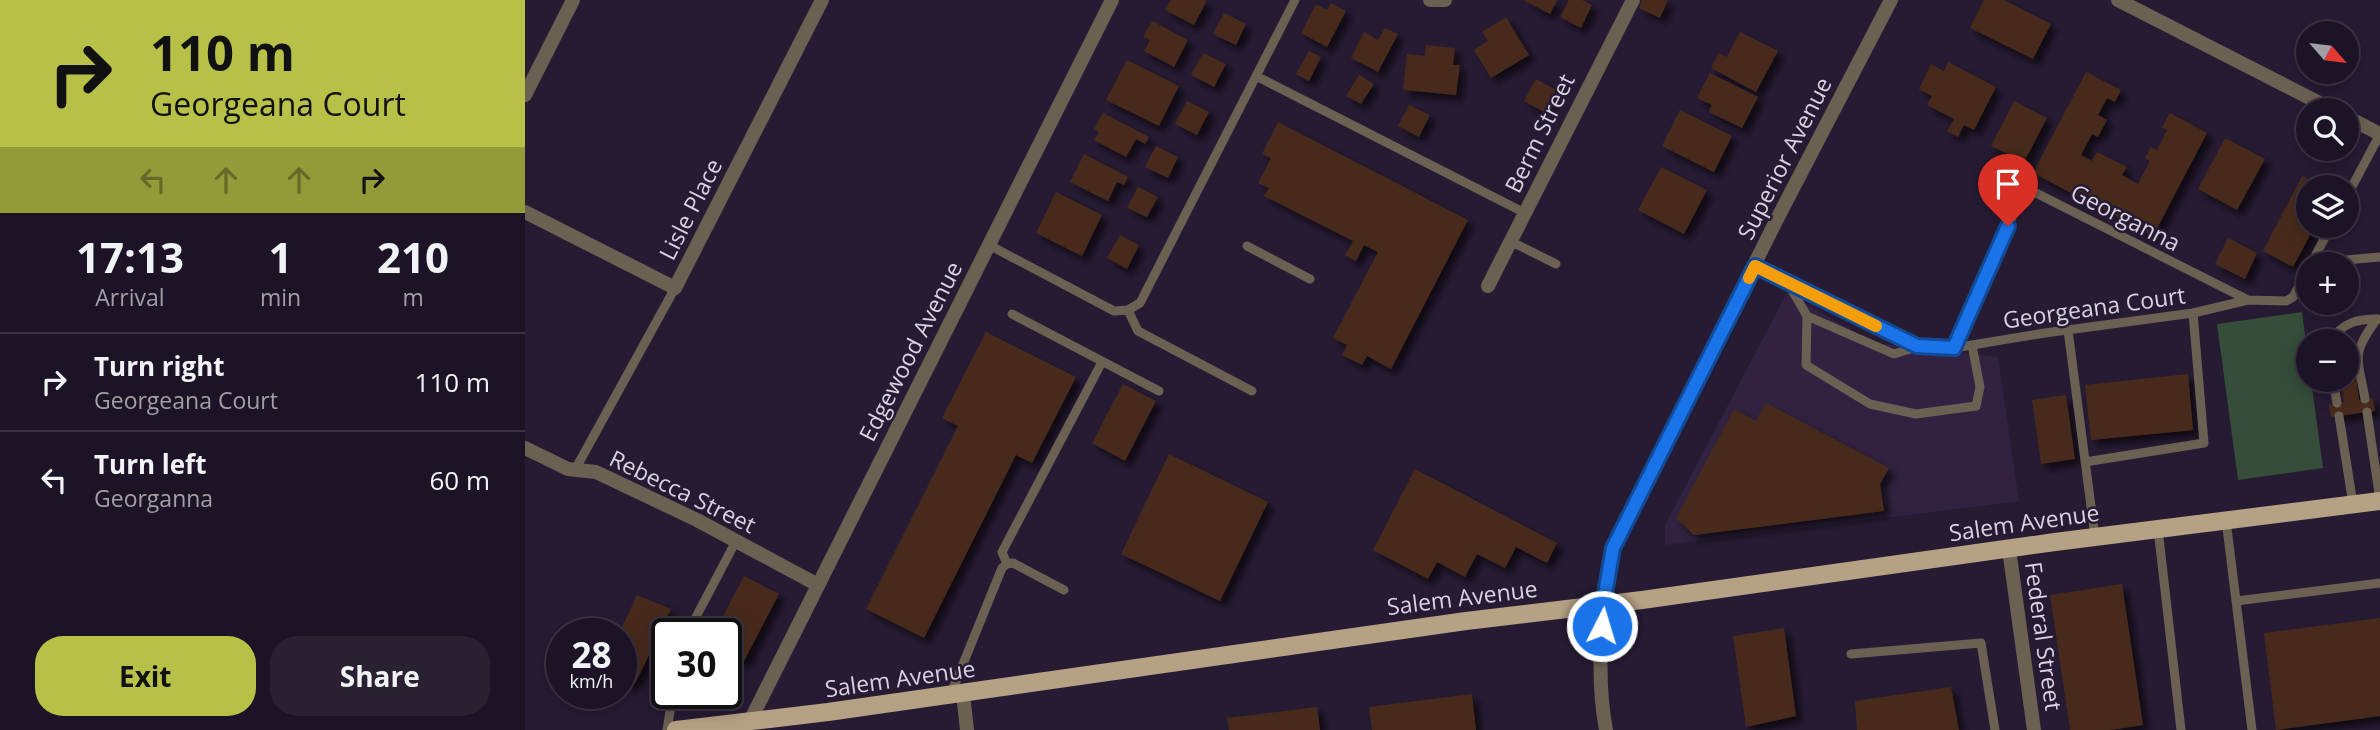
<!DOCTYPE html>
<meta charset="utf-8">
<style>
:root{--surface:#1c1426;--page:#292132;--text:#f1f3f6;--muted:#a09ea7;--line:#3a3343;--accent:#b8c147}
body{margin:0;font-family:"Open Sans",sans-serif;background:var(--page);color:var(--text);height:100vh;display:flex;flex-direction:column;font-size:26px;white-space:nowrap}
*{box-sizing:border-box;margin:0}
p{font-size:23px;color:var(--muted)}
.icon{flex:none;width:38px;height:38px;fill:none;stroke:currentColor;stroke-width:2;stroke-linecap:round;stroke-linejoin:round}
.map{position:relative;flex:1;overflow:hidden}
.drawer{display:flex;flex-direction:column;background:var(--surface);width:525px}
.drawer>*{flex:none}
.hud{background:#b8c147;color:#111;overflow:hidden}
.needle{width:46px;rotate:118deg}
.controls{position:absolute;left:1771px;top:21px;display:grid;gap:14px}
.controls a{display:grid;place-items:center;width:63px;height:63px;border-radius:50%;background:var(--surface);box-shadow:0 4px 18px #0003,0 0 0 2px var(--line);font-size:35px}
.speed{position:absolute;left:21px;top:618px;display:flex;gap:14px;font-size:35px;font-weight:700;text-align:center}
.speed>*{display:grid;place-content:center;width:91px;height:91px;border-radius:50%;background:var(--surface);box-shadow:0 4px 18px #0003,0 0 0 2px var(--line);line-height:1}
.speed small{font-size:18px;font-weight:400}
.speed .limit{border:4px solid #111;border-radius:10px;background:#fff;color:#111}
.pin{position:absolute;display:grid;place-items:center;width:60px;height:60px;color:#fff;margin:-72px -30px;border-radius:50% 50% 50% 0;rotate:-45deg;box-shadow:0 0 7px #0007}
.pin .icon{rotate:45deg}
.me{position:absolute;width:77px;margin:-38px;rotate:5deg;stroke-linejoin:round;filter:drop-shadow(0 0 5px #0008)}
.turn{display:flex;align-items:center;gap:24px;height:147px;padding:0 35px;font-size:32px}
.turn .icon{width:91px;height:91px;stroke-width:2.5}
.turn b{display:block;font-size:49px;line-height:60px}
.lanes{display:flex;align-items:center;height:66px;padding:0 35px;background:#0003;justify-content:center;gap:35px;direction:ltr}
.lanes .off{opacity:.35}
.eta{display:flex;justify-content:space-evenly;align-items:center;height:119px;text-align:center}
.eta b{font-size:42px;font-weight:700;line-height:49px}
.action{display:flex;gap:14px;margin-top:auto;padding:14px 35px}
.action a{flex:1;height:80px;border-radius:28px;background:var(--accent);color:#111;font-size:28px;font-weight:700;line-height:80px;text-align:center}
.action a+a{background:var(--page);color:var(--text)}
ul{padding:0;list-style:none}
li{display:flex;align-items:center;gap:21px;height:98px;padding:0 35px;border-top:2px solid var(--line)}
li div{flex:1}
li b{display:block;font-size:26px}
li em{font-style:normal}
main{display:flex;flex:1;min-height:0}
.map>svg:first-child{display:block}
.built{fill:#302240}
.garden{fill:#354d39}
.building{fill:#462b1c;filter:url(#shadow)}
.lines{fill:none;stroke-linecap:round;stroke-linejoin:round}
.service{stroke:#6b6153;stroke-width:9}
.minor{stroke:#6b6153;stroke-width:14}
.primary{stroke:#b5a183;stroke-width:18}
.route-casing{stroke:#114b97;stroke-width:18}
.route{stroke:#1a73e8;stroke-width:12}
.slow{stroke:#f59e0b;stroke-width:12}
.labels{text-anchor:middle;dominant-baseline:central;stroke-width:5;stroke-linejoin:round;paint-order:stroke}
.street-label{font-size:23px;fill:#d7d1e1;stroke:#261b33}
</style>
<main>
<section class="drawer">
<div class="hud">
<div class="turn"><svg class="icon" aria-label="right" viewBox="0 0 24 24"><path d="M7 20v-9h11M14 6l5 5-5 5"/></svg><div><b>110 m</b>Georgeana Court</div></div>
<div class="lanes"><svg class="icon off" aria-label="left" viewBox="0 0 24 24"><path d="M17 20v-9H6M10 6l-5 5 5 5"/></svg><svg class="icon off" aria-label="ahead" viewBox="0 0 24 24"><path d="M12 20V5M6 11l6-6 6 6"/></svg><svg class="icon off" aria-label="ahead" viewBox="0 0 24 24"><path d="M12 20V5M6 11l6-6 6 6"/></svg><svg class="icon" aria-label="right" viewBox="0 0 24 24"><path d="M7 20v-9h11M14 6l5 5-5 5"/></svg></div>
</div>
<div class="eta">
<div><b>17:13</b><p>Arrival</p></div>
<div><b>1</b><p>min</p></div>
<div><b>210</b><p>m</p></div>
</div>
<ul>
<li><svg class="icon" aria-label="right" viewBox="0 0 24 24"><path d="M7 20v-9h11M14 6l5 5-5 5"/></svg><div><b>Turn right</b><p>Georgeana Court</p></div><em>110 m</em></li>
<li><svg class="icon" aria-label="left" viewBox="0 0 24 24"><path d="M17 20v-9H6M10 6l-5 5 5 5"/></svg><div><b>Turn left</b><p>Georganna</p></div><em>60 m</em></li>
</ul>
<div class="action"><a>Exit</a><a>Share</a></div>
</section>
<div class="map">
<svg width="1855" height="730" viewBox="0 0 1855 730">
<defs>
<filter id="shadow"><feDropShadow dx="6" dy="6" stdDeviation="3.5" flood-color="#0009"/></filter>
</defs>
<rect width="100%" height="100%" fill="#261b33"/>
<path class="built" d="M1262 293 1349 343 1473 357 1494 501 1140 545V525Z"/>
<path class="garden" d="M1777 312 1783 358V380H1786L1798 468 1713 480 1692 324Z"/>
<path class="building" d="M646 0H682L669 25 640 10Z
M998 0H1032L1025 14Z
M1044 0H1057L1067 5 1056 28 1035 17Z
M1117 0H1143L1135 18 1114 8Z
M1459 0H1479L1526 24 1508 59 1445 28Z
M806 3 821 11 802 47 776 33 791 4 802 10Z
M699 13 721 24 711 45 688 34Z
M981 17 1004 55 966 78 949 50 963 41 957 32Z
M627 21 663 40 649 67 619 51 625 40 618 37Z
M860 28 873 34 853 72 826 58 839 32 853 40Z
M1215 32 1253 51 1231 92 1186 68 1194 53 1202 57Z
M901 45 930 48 928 65H935L931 95 878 90 882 54 900 56Z
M784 51 796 57 784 81 771 74Z
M678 53 701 64 689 87 666 75Z
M602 60 654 86 634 126 581 100Z
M1423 62 1471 87 1449 130 1439 125 1433 137 1422 131 1429 119 1402 105 1407 96 1394 89 1406 64 1419 71Z
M1561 72 1596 90 1590 102 1582 98 1573 115 1582 120 1573 137 1567 134 1556 155 1567 161 1572 152 1602 167 1597 175 1613 184 1625 161 1620 158 1626 147 1632 150 1642 130 1637 127 1645 113 1682 133 1628 236 1508 173Z
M1185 73 1233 97 1217 128 1184 112 1187 105 1172 98Z
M834 75 849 84 836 104 821 96Z
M1011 79 1031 90 1019 112 999 101Z
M662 101 684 112 672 135 650 124Z
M1489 101 1522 118 1499 162 1466 146Z
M884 105 905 115 894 137 873 126Z
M1155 110 1207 136 1189 172 1137 146Z
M578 113 624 137 620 144 611 139 601 157 569 140 574 132 569 129Z
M753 122 943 220 866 369 842 356 837 365 817 355 822 345 808 338 853 252 839 245 831 261 820 255 828 241 739 196 744 188 733 183 746 158 737 154Z
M1700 138 1740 159 1712 210 1673 189Z
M631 146 653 157 643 178 620 167Z
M559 154 603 177 599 185 592 182 583 201 545 182Z
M1136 167 1182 190 1159 234 1113 210Z
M1777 176 1799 187H1783V226H1790L1768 267 1738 251Z
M613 187 633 197 622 217 602 208Z
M531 192 577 215 557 256 511 233Z
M595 235 614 245 602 269 582 258Z
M1703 238 1732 253 1720 279 1690 264Z
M461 332 551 377 507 463 491 455 399 638 341 609 433 426 417 418Z
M1828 356 1834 400 1848 398 1850 411 1806 417 1804 405 1819 402 1816 380H1822V357Z
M1663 374 1668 430 1566 440 1560 385Z
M598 384 631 401 600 461 567 443Z
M1541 395 1550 459 1516 464 1507 400Z
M1241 403 1364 468 1355 484 1359 511 1169 535 1151 518 1209 409 1231 421Z
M644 454 743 502 695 601 596 554Z
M890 469 1032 543 1022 563 991 547 980 568 952 554 940 577 912 562 903 579 848 550Z
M219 576 254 594 218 663 201 655V634H189Z
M1597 584 1618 725 1586 730H1545L1525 595Z
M112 595 146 609 111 682 96 684V634H94Z
M1855 618V716L1751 730 1739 633Z
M1259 628 1271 716 1221 727 1208 636Z
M1426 687 1434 730H1332L1330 701Z
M947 694 951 730H847L844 707Z
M792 707 795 730H704L702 718Z"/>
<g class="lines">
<path class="service" d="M731 76 1000 213
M1822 196 1855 134
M985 241 1031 264
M464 245 589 311 603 310 615 303 770 0
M722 246 785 279
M1786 263 1855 257
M1786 264 1806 226
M1230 266 1392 347 1429 348 1520 333 1668 313 1723 300 1761 301 1768 297 1783 269
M1263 283 1282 316 1281 365 1345 404 1391 414 1451 406 1455 387 1447 345
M603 310 613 331 727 391
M487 314 634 391
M1282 316 1369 354 1392 347
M1543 330 1570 537
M1807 341C1817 322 1833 319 1853 319
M1429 348 1494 202 1501 195 1511 193 1723 300
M1808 380 1812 403
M1840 399C1833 358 1825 355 1852 319
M1842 412 1855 500
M1814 416 1828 504
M1560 462 1679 443 1668 313
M51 468 150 288
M1701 520 1727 730
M1633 529 1656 730
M482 564 477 552 577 362
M1711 601 1855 583
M162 634 211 541
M1326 654 1456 643 1470 730
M425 696 477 568 482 564 488 563 539 590
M142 730 148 693"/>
<path class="minor" d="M905 0H920
M1593 0 1808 110
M0 95 48 0
M1822 117 1855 134
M0 212 150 288 297 0
M963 286 1108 0
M0 448 43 469 71 472 172 520 293 585
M1484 549 1509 730
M438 694 442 730
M224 723 587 0
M1081 730C1070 672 1077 606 1088 548L1250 223 1366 0"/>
<path class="primary" d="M151 730 303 712 941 621 1117 600 1530 542 1855 501"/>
</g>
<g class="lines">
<g class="route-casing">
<path id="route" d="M1077 626 1078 605 1088 548 1230 266 1392 346 1429 348 1483 226"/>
</g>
<use href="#route" class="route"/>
<path class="slow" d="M1224 278 1230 266 1351 326"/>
</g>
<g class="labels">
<g class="street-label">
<text transform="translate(1014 133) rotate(-64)">Berm Street</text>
<text transform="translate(1259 158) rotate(-63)">Superior Avenue</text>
<text transform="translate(165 209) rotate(-63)">Lisle Place</text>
<text transform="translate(1601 217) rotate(27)">Georganna</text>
<text transform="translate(1569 307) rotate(-8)">Georgeana Court</text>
<text transform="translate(385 351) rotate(-63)">Edgewood Avenue</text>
<text transform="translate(158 491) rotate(26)">Rebecca Street</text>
<text transform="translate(1499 522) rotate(-8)">Salem Avenue</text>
<text transform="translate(937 597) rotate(-7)">Salem Avenue</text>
<text transform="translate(1519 636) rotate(82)">Federal Street</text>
<text transform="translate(375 678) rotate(-8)">Salem Avenue</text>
</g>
</g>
</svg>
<div class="controls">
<a><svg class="needle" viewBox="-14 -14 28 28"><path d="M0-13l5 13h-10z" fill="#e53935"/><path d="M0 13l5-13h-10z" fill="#a09ea7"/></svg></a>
<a><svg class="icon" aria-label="search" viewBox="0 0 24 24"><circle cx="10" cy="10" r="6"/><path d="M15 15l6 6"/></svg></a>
<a><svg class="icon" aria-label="layers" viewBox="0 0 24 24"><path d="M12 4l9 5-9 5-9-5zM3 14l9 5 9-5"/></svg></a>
<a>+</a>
<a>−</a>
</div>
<div class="speed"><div>28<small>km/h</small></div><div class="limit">30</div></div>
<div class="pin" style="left:1483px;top:226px;background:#d93025"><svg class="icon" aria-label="arrive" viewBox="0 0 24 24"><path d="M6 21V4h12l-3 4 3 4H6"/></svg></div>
<svg class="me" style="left:1077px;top:626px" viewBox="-20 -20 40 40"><circle r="17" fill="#1a73e8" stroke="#fff" stroke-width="3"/><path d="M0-11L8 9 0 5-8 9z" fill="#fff"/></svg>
</div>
</main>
